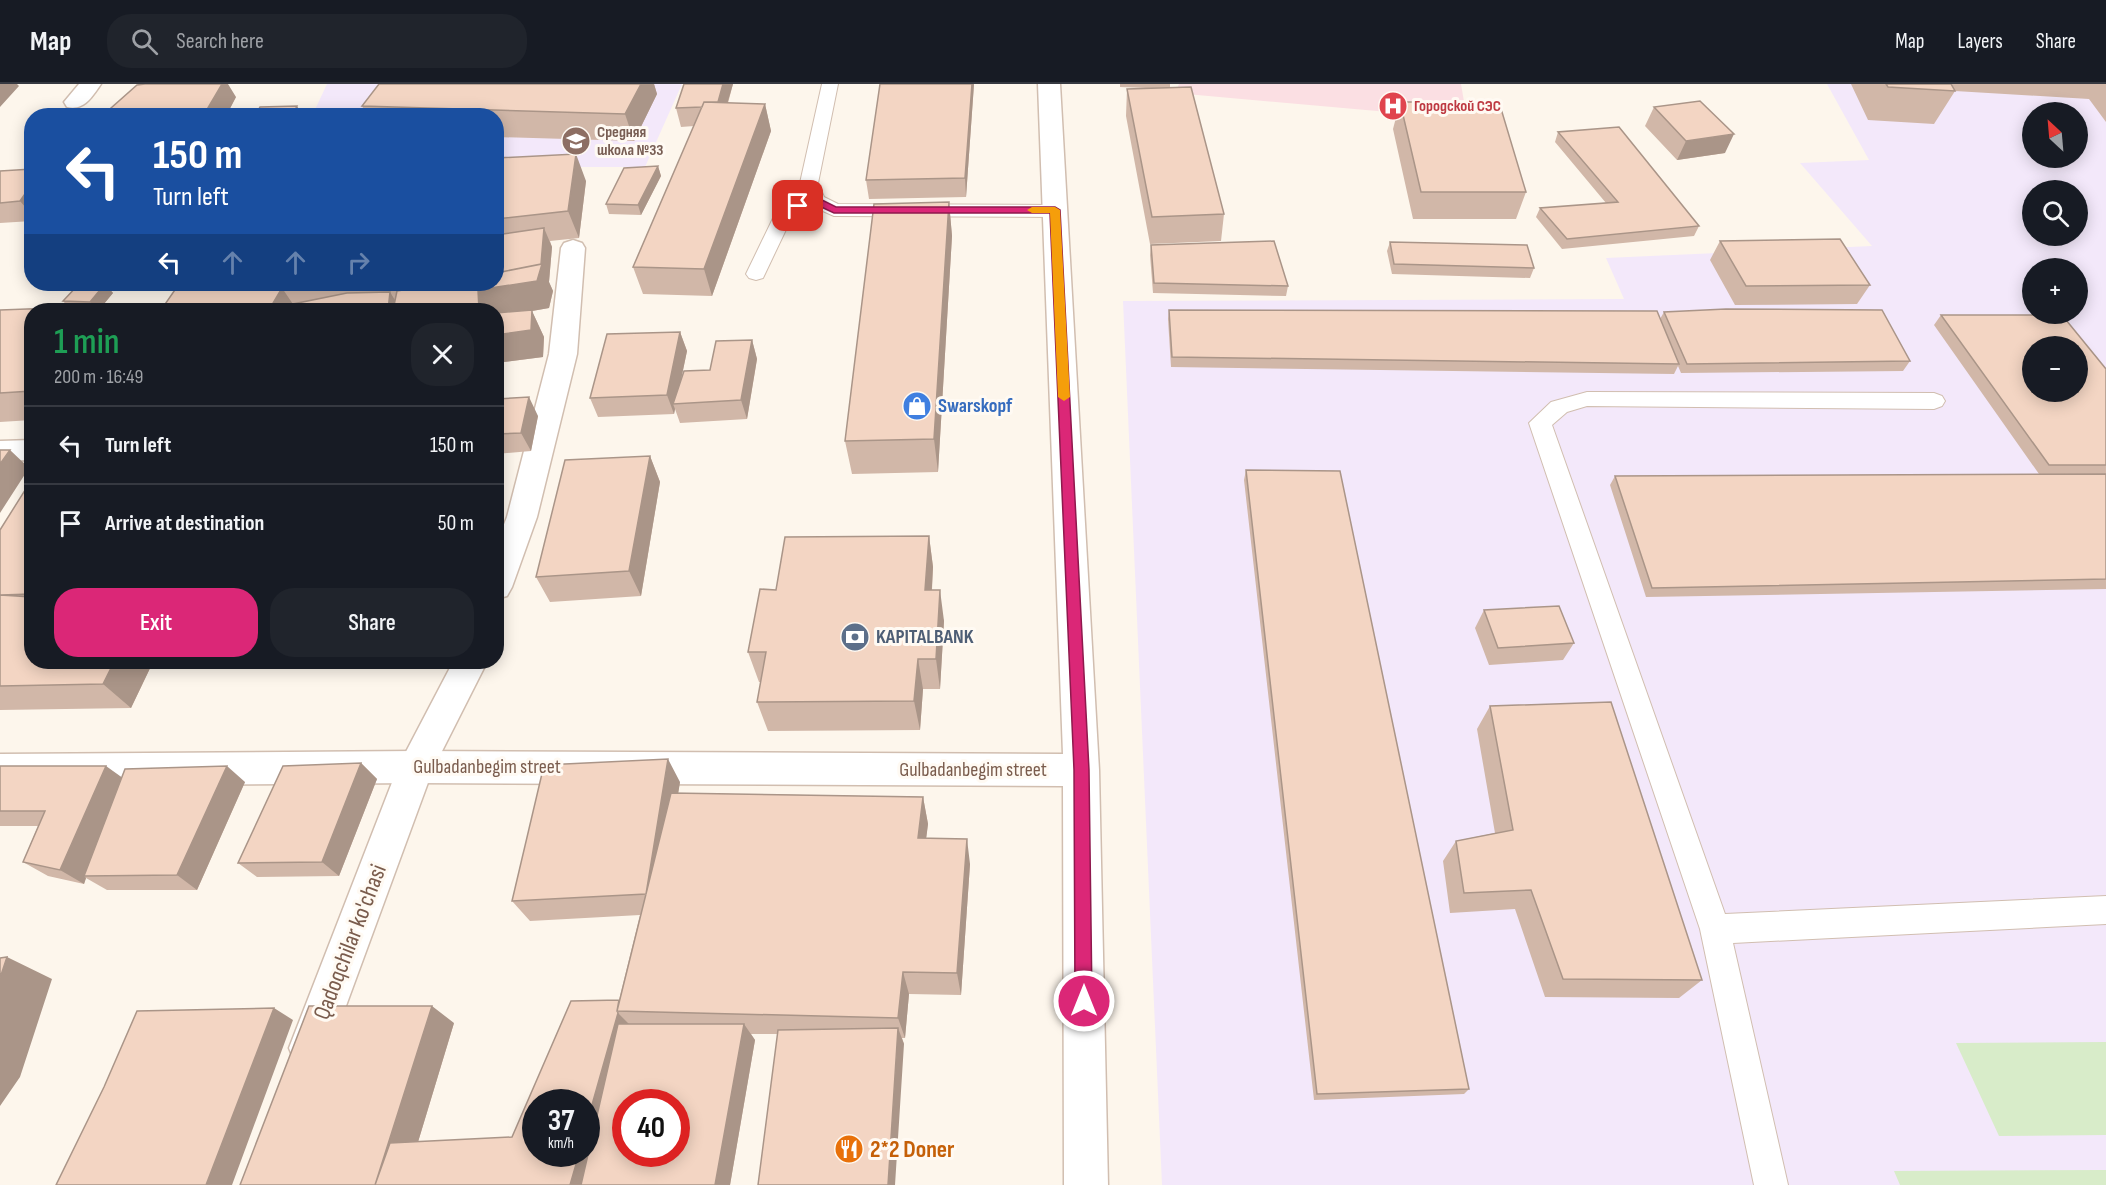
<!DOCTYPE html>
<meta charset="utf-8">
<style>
:root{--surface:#171b24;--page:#20242c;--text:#f1f3f6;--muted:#9ea1a6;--line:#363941;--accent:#db2777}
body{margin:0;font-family:"Sofia Sans Condensed",sans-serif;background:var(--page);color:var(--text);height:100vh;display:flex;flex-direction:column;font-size:22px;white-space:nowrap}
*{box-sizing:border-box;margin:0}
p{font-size:20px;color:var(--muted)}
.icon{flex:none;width:33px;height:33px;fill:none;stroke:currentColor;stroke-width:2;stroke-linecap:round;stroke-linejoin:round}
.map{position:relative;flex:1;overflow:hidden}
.side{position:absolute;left:24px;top:219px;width:480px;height:366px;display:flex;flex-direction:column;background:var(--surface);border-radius:24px;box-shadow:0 3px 15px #0003}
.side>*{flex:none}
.guide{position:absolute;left:24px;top:24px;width:480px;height:183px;border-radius:24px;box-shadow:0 3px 15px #0003;background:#1a4fa0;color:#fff;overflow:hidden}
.needle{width:39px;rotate:334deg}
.buttons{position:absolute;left:2022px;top:18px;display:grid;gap:12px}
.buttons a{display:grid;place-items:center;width:66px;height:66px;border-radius:50%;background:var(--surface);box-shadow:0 3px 15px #0003;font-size:30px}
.speed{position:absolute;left:522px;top:1005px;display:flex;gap:12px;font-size:30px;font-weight:700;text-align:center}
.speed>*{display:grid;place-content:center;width:78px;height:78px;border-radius:50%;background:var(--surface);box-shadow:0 3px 15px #0003;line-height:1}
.speed small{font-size:15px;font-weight:400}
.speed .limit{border:9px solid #d22;background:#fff;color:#111}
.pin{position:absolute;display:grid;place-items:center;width:51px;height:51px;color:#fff;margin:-26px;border-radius:12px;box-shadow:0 3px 9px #0006}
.me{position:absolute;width:66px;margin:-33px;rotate:0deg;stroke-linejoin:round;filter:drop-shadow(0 0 4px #0008)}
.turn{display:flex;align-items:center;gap:21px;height:126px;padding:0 30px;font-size:27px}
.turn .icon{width:78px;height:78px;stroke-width:2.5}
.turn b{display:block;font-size:42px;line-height:51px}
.lanes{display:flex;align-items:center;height:57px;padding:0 30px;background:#0003;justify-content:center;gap:30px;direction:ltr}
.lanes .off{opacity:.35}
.round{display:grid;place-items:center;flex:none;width:63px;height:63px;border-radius:24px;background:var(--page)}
.summary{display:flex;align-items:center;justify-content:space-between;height:102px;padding:0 30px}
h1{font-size:36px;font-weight:600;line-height:45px;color:#1e9e55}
.button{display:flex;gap:12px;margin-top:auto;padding:12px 30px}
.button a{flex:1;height:69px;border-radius:24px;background:var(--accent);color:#fff;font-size:24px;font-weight:600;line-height:69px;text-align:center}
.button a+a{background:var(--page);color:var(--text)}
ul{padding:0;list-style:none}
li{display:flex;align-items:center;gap:18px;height:78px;padding:0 30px;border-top:2px solid var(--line)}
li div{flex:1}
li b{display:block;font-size:22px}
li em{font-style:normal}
header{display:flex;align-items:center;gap:36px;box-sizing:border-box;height:84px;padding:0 30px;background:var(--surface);border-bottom:2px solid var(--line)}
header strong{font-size:28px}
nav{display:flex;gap:33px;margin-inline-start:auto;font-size:21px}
.search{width:420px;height:54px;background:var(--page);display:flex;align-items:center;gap:15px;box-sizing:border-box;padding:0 21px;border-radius:24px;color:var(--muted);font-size:22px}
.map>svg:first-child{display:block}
.education{fill:#f3e8fa;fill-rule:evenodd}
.medical{fill:#fbdfe3}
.green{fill:#d8ecc9}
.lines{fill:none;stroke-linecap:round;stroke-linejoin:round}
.service-casing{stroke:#d1beb0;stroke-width:2}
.minor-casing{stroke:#d1beb0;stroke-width:3}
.tertiary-casing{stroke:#d1beb0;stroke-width:3}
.service{fill:#fff;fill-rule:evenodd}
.minor{fill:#fff;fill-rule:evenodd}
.tertiary{fill:#fff;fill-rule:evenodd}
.wall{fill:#d1b7a8}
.shaded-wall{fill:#aa9588}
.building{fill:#f3d5c3;stroke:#aa9588;stroke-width:1.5;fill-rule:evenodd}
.route{fill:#db2777;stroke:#8e194d;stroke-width:1.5}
.slow{fill:#f59e0b}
.labels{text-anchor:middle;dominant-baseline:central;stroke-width:6;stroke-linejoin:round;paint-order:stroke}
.far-health-label{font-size:16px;font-weight:bold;fill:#be3a42;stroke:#fffaf3;text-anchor:start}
.far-education-label{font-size:16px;font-weight:bold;fill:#785e54;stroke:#fffaf3;text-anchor:start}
.shop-label{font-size:20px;font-weight:bold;fill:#366cbe;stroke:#fffaf3;text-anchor:start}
.service-label{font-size:20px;font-weight:bold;fill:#4e5e75;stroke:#fffaf3;text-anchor:start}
.street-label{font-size:20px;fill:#7a5c4d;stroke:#fffaf3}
.near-street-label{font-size:24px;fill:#7a5c4d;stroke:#fffaf3}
.near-food-label{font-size:24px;font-weight:bold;fill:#c56008;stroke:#fffaf3;text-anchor:start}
</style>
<header>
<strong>Map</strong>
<div class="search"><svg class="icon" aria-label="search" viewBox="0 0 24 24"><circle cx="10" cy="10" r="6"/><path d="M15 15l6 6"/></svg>Search here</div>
<nav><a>Map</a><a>Layers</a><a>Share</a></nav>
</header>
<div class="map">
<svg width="2106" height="1101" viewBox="0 0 2106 1101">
<rect width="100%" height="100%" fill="#fdf6ec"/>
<path class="education" d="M327 0H682L645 83H497L496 32H312Z
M1827 0H2106V1101H1162L1123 217 1624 215 1606 174 1872 162 1800 79 1869 76ZM2032 28H2078V74H2032ZM2032 106H2078V152H2032ZM2032 184H2078V230H2032ZM2032 262H2078V308H2032Z"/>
<path class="medical" d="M1179 0H1461L1467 35 1175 9Z"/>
<path class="green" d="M2106 958V1051L1999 1052 1956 959Z
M2106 1086V1101H1900L1894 1087Z"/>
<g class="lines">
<g class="service-casing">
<path id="service" d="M822 0H838L818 99 824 113 838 120 1055 121 1062 123 1064 127 1062 131 1055 133 834 132 814 123 792 133 763 194 756 196 749 194 746 190 777 126 806 113 800 99Z
M1587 308 1934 309 1942 312 1945 317 1942 322 1934 325 1587 322 1567 328 1552 341 1725 830 2106 812V840L1733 859 1788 1101H1754L1700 845 1529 339 1551 318Z"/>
</g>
<g class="minor-casing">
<path id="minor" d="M79 0H101C92 13 84 27 67 23L64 18Z
M573 156 582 159 585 164 577 270 537 433 512 503 507 512 496 515V460L507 433 549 270 561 164 564 159Z
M32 356V376L0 377V357Z
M453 578H487L433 685 325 979 310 985 295 979 289 964 398 683Z"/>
</g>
<g class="tertiary-casing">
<path id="tertiary" d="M1038 0H1060L1099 686 1108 1101H1064L1063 702 416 699 0 702V670L416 667 1063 670Z"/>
</g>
<use href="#service" class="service"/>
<use href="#minor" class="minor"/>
<use href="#tertiary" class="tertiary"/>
</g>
<path class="wall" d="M379 0H654L657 10 634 57 496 53V32H367L362 22Z
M684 0H733L728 19 765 20 771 47 712 212 643 210 633 183 694 42 681 43 676 24Z
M880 0H974L966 113 869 115 866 96Z
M1120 0H1170V4L1224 130 1221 157 1150 160 1126 32 1127 5 1146 4 1120 3Z
M1851 0H2106V38L2089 15 1955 7 1934 40 1868 36Z
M236 13 226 32H102Z
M1400 18 1526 108 1516 135H1413L1393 45Z
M1654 23 1725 69 1677 76 1645 42Z
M1558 48 1699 142 1694 152 1562 165 1536 133 1540 124 1606 119 1555 58Z
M496 74 586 97 579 154 550 157 552 163 549 198 553 207 549 224 532 227 544 253 543 273 496 279V226H161L175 206 170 200H496Z
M658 82 661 92 641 131 609 130 606 120Z
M32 85V137L0 139V87Z
M949 118 952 152 938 388 852 390 845 357Z
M1720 157 1870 201 1857 220 1735 221 1710 176Z
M1390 158 1534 184 1530 194 1392 190 1387 167Z
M1151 161 1288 202 1286 212 1153 209 1150 171Z
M79 200H105L113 209 102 222 32 226V336L0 338V226L69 224 63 217Z
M1169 226 1660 235 1664 228 1910 277 1903 287 1681 289 1678 282 1674 290 1171 283 1168 235Z
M1941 231 2106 285V390H2039L1934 241Z
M680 248 687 267 680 300 710 286 752 256 757 275 747 335 680 339 675 325 674 330 598 333 590 314Z
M496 315 538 332 531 367 496 370Z
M650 372 660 398 641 512 550 518 536 493Z
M1246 386 1469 1005 1464 1010 1314 1016 1244 396Z
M2106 390V505L1646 513 1610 401 1615 392Z
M32 395V578H153L131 624 0 626V446Z
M929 452 933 483 932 506 944 537 940 605H923L920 646 768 647 757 618 761 598H759L748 568 776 506Z
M1484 526 1574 559 1563 576 1489 581 1475 544Z
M1490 622 1702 896 1679 914 1545 913 1515 825 1450 829 1443 777 1456 757 1495 749 1477 645Z
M361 679 377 695 339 792 257 793 238 779Z
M0 682 122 693 245 698 197 806H107L86 794 84 800 48 792 23 778 38 742H0Z
M680 698 678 709 923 713 928 740 926 754 970 780 961 911 909 910 905 954H902L904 960 778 950H751L755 956 730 1101H240L454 939 418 1058 512 1053 619 916 640 831 530 837 512 817Z"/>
<path class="shaded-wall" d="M0 0H17L19 2 0 23Z
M222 0H228L236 13 226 32H207L205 29Z
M641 0H654L657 10 634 57 625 30Z
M723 0H733L721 41 717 22Z
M972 0H974L966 113 965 94Z
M765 20 771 47 712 212 704 185Z
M297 22 303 32H292Z
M1734 50 1725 69 1677 76 1686 57Z
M576 70 586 97 579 154 568 127Z
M658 82 661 92 641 131 638 121Z
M32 100V131L20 117Z
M949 118 952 152 938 388 934 355Z
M544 144 552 163 549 198 553 207 549 224 532 227 544 253 543 273 496 279V226H479L422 220 411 200H428Z
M105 200 113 209 99 226H97L90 218Z
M282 204 297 226H269Z
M390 208 401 226H388Z
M680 248 687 267 676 320H673L675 325 674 330 667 311Z
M752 256 757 275 747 335 741 316Z
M529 313 538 332 531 367 521 349Z
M10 366 29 384 0 429V380Z
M650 372 660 398 641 512 629 487Z
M929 452 933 483 930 537 925 506Z
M940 506 944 537 940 605 936 575Z
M918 575 923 605 920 646 914 617Z
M114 578H153L131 624 103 600Z
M668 675 680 698 659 830 646 810Z
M361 679 377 695 339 792 322 778Z
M106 682 127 697 84 792 86 794 84 800 60 786Z
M227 682 245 698 197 806 177 791Z
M923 713 928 740 923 780 918 754Z
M967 755 970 780 961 911 957 889Z
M7 873 52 895 20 993 0 1022V894Z
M903 888 909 910 905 954 898 934Z
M432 922 454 939 405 1101H375Z
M274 924 293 936 232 1101H206Z
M618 929 634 945 591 1101H570L579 1070H586V1042Z
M744 940 755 956 730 1101H715Z
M898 944 904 960 895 1101H888Z"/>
<path class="building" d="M145 0H222L205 29 163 32H102L137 1Z
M379 0H641L625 30 362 22Z
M684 0H723L718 18H704L702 23 676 24Z
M880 0H972L965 94 866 96Z
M1886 0H1951L1955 7 1888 3Z
M1191 3 1224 130 1152 133 1127 5Z
M1700 17 1734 50 1686 57 1654 23Z
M704 18 765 20 704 185 633 183Z
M1400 18H1499L1526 108H1421Z
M297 22 292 32H255L260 23Z
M1619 43 1699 142 1567 155 1540 124 1618 118 1558 48Z
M576 70 568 127 496 135V74Z
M658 82 638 121 606 120 624 84Z
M32 85V100L20 117 0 119V87Z
M949 118 934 355 845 357 874 120Z
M544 144 541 180 496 189V151Z
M1840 155 1870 201 1746 202 1720 157Z
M1274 157 1288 202 1154 199 1151 161Z
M1390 158 1527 161 1534 184 1394 180Z
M542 180 537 197 478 206 479 226H393L397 207 438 200H496V189Z
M79 200H105L90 218 63 217Z
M179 200H334L282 204 269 226H161Z
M424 200H438L423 202Z
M390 208 388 226H281L283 222 347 209Z
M107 222 104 226H32V307L0 309V226Z
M1726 225 1882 226 1910 277 1687 280 1664 228Z
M532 226 531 246 496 251V229Z
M1169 226 1657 227 1679 280 1172 273Z
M1941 231H2062L2106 285V381H2049ZM2032 262H2078V308H2032Z
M680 248 667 311 590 314 607 250Z
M752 256 741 316 673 320 684 287 710 286 716 257Z
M529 313 521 349 496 350V315Z
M0 366H10L0 380Z
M650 372 629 487 536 493 565 376Z
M1246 386 1340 387 1469 1005 1317 1010Z
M2106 390V495L1652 504 1615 392Z
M32 395V510L0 511V446Z
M929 452 925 506H940L936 575H918L914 617 757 618 766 568H748L760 505 776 506 785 453Z
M0 511 32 513V578H114L103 600 0 602Z
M1559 522 1574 559 1498 564 1484 526Z
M1611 618 1702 896 1563 895 1531 806 1464 809 1456 757 1513 746 1490 622Z
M668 675 646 810 512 817 544 681Z
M361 679 322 778 238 779 283 682Z
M0 682H106L60 786 23 778 45 727H0Z
M227 682 177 791 84 792 125 685Z
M671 709 923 713 918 754 967 755 957 889 903 888 898 934 617 927Z
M7 873 0 894V874Z
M619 916 617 927 618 929 586 1042V1018H536V1070H579L570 1101H375L390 1059 512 1053 571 917Z
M309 922H432L375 1101H240Z
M274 924 206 1101H56L104 1003 137 927Z
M618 940H744L715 1101H581ZM626 1018H676V1070H626Z
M898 944 888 1101H758L778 946Z"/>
<path class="route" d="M816 113 836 123H1055L1060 126 1089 686 1092 917 1090 923 1084 925 1078 923 1075 917 1074 686 1050 129H834L815 120 798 125 793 122Z"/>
<path class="slow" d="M1055 123 1060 126 1070 313 1064 317 1058 313 1050 129H1032L1027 126 1032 123Z"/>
<defs>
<g id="hospital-disc" transform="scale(1.5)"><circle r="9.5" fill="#e0444e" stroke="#fffaf3"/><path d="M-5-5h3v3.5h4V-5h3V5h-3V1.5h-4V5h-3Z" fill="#fff"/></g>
<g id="school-disc" transform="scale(1.5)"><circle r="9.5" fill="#8d6e63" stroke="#fffaf3"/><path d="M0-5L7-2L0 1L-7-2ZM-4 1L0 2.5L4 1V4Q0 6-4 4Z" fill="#fff"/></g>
<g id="shop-disc" transform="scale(1.5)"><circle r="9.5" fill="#3f7fe0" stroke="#fffaf3"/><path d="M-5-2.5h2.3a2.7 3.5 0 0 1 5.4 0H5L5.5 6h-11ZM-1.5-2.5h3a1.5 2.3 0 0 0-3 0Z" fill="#fff"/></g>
<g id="bank-disc" transform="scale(1.5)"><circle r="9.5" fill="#5c6f8a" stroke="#fffaf3"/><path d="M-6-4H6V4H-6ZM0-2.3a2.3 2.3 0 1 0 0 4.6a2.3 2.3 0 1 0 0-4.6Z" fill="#fff"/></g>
<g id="restaurant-disc" transform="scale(1.5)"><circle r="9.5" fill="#e8710a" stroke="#fffaf3"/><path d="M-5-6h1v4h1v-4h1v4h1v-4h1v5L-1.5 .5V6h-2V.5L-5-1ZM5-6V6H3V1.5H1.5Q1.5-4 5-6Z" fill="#fff"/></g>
</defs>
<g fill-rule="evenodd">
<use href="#hospital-disc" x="1393" y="22"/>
<use href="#school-disc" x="576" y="57"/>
<use href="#shop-disc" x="917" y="322"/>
<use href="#bank-disc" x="855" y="553"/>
<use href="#restaurant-disc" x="849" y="1065"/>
</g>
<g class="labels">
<g class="far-health-label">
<text x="1414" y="22">Городской СЭС</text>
</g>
<g class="far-education-label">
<text x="597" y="48">Средняя<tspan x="597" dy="18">школа №33</tspan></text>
</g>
<g class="shop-label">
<text x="938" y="322">Swarskopf</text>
</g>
<g class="service-label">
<text x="876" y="553">KAPITALBANK</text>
</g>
<g class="street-label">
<text x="487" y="683">Gulbadanbegim street</text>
<text x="973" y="686">Gulbadanbegim street</text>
</g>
<g class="near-street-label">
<text transform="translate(350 858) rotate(-69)">Qadoqchilar ko'chasi</text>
</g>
<g class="near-food-label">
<text x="870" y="1065">2*2 Doner</text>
</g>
</g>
</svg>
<div class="buttons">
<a><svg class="needle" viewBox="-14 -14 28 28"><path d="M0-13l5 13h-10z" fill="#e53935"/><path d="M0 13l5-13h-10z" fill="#9ea1a6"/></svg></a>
<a><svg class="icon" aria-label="search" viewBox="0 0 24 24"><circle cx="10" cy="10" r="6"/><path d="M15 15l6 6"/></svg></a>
<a>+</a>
<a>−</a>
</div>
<div class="speed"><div>37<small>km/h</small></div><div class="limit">40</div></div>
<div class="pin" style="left:798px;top:122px;background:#d93025"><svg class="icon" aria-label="arrive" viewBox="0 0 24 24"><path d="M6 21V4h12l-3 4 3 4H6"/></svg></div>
<svg class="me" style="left:1084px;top:917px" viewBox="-20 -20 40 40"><circle r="17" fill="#db2777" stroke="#fff" stroke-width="3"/><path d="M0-11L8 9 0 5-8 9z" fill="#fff"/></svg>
<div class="guide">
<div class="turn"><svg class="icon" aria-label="left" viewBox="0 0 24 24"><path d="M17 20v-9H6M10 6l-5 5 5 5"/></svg><div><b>150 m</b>Turn left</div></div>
<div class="lanes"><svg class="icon" aria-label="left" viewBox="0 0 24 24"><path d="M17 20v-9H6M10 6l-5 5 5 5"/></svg><svg class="icon off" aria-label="ahead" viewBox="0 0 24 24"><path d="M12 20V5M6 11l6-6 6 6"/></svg><svg class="icon off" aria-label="ahead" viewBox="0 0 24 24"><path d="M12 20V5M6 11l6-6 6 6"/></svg><svg class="icon off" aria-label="right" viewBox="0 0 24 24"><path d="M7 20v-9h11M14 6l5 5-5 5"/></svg></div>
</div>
<section class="side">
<div class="summary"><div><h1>1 min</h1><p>200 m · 16:49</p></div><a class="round"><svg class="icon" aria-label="close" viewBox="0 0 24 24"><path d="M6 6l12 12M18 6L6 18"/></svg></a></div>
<ul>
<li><svg class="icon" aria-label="left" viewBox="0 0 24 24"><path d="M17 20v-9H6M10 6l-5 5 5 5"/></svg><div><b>Turn left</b></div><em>150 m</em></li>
<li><svg class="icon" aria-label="arrive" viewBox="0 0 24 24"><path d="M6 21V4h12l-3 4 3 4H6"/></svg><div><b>Arrive at destination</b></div><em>50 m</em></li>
</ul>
<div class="button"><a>Exit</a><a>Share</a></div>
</section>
</div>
